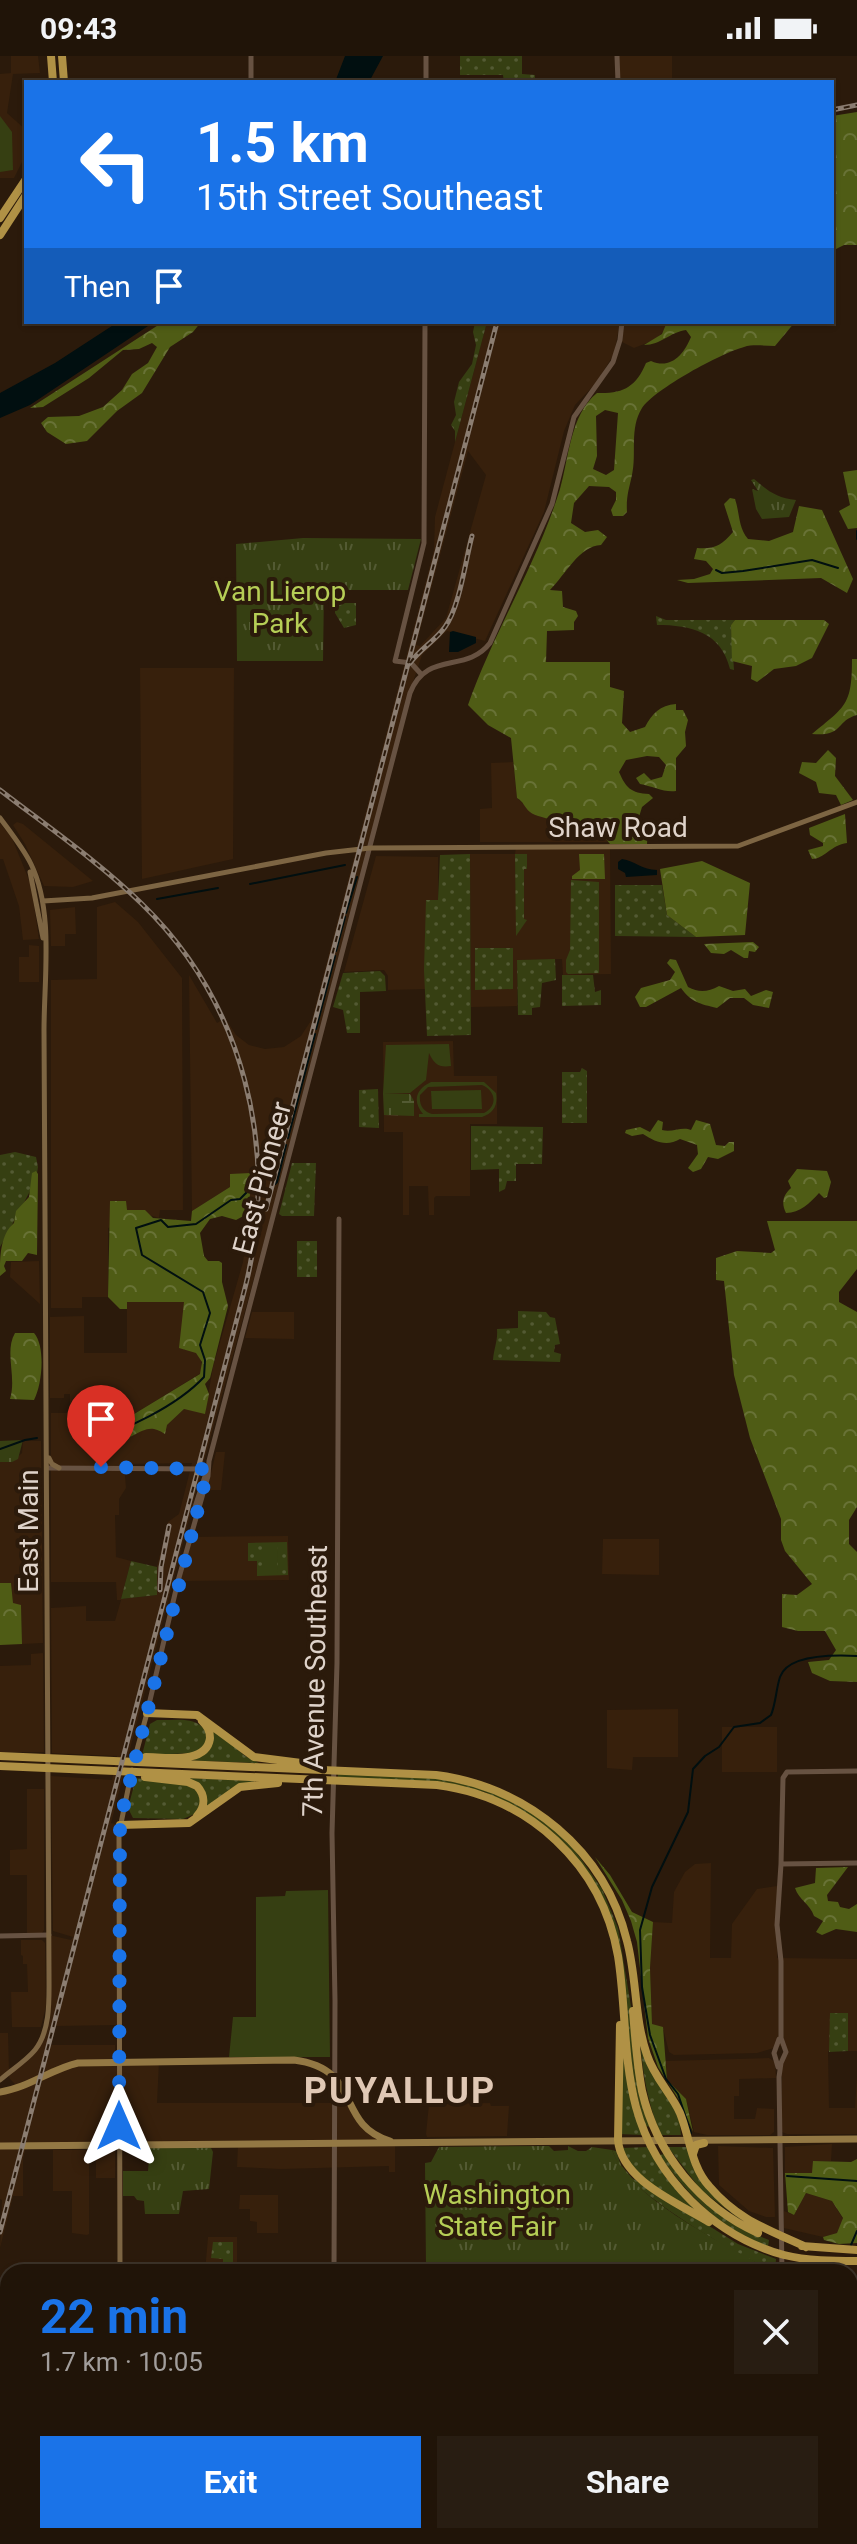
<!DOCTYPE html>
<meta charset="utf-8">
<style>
:root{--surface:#201408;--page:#281d12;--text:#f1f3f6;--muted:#a29e9c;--line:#3d3329;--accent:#1a73e8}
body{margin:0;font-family:Roboto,sans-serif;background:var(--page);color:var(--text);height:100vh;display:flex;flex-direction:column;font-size:30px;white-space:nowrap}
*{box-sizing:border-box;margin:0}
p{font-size:26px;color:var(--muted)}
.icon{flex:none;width:44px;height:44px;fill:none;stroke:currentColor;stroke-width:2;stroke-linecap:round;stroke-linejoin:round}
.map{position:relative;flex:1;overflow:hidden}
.details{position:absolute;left:0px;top:2208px;width:858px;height:280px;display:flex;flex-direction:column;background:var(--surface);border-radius:24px 24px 0 0;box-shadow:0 2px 6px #0004,0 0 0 2px var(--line)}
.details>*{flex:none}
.banner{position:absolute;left:24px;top:24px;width:810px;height:244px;border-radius:0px;box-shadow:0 2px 6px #0004,0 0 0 2px var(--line);background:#1a73e8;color:#fff;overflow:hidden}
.pin{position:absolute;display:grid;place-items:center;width:68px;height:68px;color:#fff;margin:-82px -34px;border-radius:50% 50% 50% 0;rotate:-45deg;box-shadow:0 0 8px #0007}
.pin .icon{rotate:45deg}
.me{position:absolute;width:88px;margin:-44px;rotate:0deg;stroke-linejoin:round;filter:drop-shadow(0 0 6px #0008)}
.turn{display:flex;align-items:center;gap:28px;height:168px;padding:0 40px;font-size:36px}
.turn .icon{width:104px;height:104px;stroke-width:2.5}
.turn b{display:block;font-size:56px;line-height:68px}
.then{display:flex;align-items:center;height:76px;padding:0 40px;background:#0003;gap:16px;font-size:30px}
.round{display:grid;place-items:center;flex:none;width:84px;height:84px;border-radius:0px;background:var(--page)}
.summary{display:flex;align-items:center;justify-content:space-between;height:136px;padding:0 40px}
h1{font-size:48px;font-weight:700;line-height:60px;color:var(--accent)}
.cta{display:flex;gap:16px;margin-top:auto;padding:16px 40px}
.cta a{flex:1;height:92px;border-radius:0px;background:var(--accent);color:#fff;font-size:32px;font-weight:700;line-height:92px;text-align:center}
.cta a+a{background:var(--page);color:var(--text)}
.status{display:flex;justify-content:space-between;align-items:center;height:56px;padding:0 40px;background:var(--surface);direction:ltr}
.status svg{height:22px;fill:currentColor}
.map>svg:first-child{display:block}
.built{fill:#37200c;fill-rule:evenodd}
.grass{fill:url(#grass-dots)}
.forest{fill:url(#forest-crowns);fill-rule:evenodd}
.wetland{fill:url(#wetland-marsh)}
.park{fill:url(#park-tufts)}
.pitch{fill:#363f12;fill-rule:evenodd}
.water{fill:#010f10}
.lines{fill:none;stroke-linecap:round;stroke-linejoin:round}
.stream{stroke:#010f10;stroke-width:2}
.tertiary{stroke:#675242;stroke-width:5}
.secondary{stroke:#7d6543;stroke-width:5}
.primary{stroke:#937844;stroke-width:7}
.motorway{stroke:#b09145;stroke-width:8}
.rail-casing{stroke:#8b7d71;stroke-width:5}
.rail{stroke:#2b1a0b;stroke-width:2;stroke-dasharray:6;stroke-linecap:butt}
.route{stroke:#1a73e8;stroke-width:14;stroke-dasharray:0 25.2}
.labels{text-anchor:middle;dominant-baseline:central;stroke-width:8;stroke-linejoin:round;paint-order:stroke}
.park-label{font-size:28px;fill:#b6ce56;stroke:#2b1a0b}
.street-label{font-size:28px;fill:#dfd3ca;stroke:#2b1a0b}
.district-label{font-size:36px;font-weight:bold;letter-spacing:2px;fill:#e0c8b5;stroke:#2b1a0b}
</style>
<div class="status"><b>09:43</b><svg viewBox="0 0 49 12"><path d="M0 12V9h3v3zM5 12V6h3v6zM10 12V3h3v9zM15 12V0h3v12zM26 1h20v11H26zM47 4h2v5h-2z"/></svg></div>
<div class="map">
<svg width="857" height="2488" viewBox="0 0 857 2488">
<defs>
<pattern id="grass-dots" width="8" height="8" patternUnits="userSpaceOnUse" patternTransform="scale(2)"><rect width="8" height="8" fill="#363f12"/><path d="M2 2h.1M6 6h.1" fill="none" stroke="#535a33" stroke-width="1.8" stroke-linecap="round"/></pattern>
<pattern id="forest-crowns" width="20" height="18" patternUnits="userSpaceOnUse" patternTransform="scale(2)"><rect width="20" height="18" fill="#4f5c15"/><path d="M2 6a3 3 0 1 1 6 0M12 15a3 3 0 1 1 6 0" fill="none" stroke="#687236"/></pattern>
<pattern id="wetland-marsh" width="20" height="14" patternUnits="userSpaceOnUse" patternTransform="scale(2)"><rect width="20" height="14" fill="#363f12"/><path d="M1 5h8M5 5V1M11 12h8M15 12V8" fill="none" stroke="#535a33"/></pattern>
<pattern id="park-tufts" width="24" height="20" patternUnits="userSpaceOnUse" patternTransform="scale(2)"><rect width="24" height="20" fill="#363f12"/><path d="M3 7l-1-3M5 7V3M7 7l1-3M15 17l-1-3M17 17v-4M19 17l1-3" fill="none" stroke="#535a33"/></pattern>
</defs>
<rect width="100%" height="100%" fill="#2b1a0b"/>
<path class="built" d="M11 0H38L40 17 13 18 7 57 26 74V98L14 122H0V18L11 17Z
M619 0H672V26H620Z
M487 266H620L614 298 596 327 575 349 564 375 544 456 485 585 447 575 422 599 408 641 321 977 204 1405 111 1767 120 1769 118 1969 56 1970 51 1989H115V2000L112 2003 159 2006 157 2047H334L335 2020 363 2070 395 2087V2116H389V2110L281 2113 237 2111 238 2089 26 2090 23 2103V2140H13L0 2192 2 2144 0 2143V2036L16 2029 10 2023 8 2017 0 2024V1977H8L9 2016 29 2000 40 1986 47 1959 49 1879 71 1884 73 1881 53 1875 51 1720 112 1724 117 1700 52 1697 51 1552 86 1550V1565H115L121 1544H117L116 1526H51V1357H73V1349H70V1338H64V1342H50V1261L84 1260V1297H127V1246H184V1294H201V1317L121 1366 82 1379V1389L117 1380 160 1359 167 1369 184 1353 205 1357 213 1311 243 1206 248 1170 251 1118 192 1155 189 919 217 967 225 962 236 979 249 989 265 993 284 991 301 980 312 963 434 494 435 461ZM468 395 486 419 446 562 420 590 416 589ZM192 1407 179 1458 168 1466 157 1511V1539L121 1543 131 1505 116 1501 115 1459H119V1443L126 1432 124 1408Z
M651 266 666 267V273L655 284 634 292 622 286 624 269Z
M140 612H234L233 803 142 823Z
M513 706 517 742 538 760 593 768 608 786H480V753L492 752 491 707Z
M17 766 23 768 93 825 73 831 44 830 25 788 13 769Z
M0 767 12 782 31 829 39 883 23 884 19 850 3 803H0Z
M516 791 610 792 611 918 563 919 562 903 517 904V950L471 951 470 798H515Z
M376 800 438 801V844H427L425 933 388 934V920L384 914 344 916Z
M115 846 138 866 182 922 183 1154H160L159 1162 149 1159 108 1172V1241H82V1252H51V924L97 923V851Z
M75 851 76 878H65V890H51L50 854Z
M29 889 39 890V926H19V901H29Z
M453 985 454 1020H497V1068H470V1140H436L434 1142V1159H429L428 1130H409V1159H403V1076H384L383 986Z
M39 1205 40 1248 10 1221 11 1206Z
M252 1256H294V1283L245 1282Z
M23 1385H41L43 1587 22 1588 21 1550 13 1548 11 1527H0V1406H12L22 1397Z
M216 1396H225L221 1434H207Z
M288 1480 289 1524 178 1525 189 1481Z
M603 1483H659V1519L602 1518Z
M43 1597 44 1696H0V1610L31 1609V1598Z
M678 1653V1701H633L632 1714 607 1712V1654Z
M722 1671H777V1716H722Z
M27 1733H44V1874L42 1877H27V1819H10V1794L27 1793Z
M711 1807 710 1902H731L732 1868 757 1833 777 1830V1902L857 1903V1995H828L829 2052H855L857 2020V2078H787L782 2076V2007L786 1993 784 1989 757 1997 674 1999 669 1996 663 1972 652 1968 650 1912 653 1866 672 1867 674 1836 685 1816 695 1808Z
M21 1884H42L45 1887 46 1950 41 1971H12L11 1936H28L27 1908H23V1900L21 1899Z
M769 2002 775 2006 776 2022 739 2023V2040H734V2063H755L757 2052 774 2053V2076L770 2079H707L694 2076 686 2043 667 2024 666 2005Z
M490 2047 491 2050H509L507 2080 427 2081 426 2078 429 2048Z
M832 2088 831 2105H813V2117H785V2091Z
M718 2090 773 2092 775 2161H766L749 2155 719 2129Z
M53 2094H89V2178L87 2179 72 2177V2135H53Z
M96 2094H115V2122H96Z
M806 2137 832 2145 843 2163 837 2177 823 2181 784 2172V2155L794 2159Z
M240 2139H278V2177H257V2166L250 2165V2153H239Z
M208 2181H237V2216H205Z
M0 2321H8V2438H0Z"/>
<path class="grass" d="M460 0H522V18L535 19V26H504L503 19H460Z
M475 266H487L455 386V375L451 369 456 359 454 346 459 326 472 308 476 289 473 276Z
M335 547H356V569L344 572 335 557Z
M656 560 666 564H735L731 569 734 614 730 613C721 576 691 569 657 569Z
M470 798 471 979 427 980 424 914 426 844H438L440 799Z
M515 798H527V813H524V863L527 864 516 880Z
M571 824 599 826V917L568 918 566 916V904L570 894Z
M615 829H662L667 859 696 881 615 880Z
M475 892H513V933L475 934Z
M555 903 556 924 542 927 540 951 532 952V959H518L517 904Z
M380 915 385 920 386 935 360 936V977H347L343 954 333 951 343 917Z
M562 919H593L595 936 601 934V949L562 950Z
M582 1012 587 1015V1067H562V1016H580Z
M378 1033 379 1072 359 1071V1034Z
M471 1070 543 1071 542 1108H516V1125H507L505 1133 499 1136V1113L471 1114Z
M15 1096 36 1101 38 1111 36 1124 0 1191V1099Z
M292 1107H316L314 1160H282L279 1158Z
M297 1185H317V1221H297Z
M518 1255 546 1256 550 1261 555 1262 560 1288 555 1289 554 1296 561 1298 560 1306 493 1304C494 1292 498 1285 497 1273L518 1272Z
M287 1486 288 1519 257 1520V1505H248V1487Z
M131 1505 157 1511V1539L121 1543Z
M157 1664C175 1665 194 1659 206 1675V1688L197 1697 142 1699 150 1668Z
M209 1669 245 1700 259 1707 179 1704 203 1700Z
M338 1718 431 1721 490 1734 542 1763 574 1793 602 1833 618 1872 651 2071 645 2070 633 2023 620 1899 586 1814 574 1798 534 1762 485 1736 437 1726 338 1722Z
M168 1721 258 1725 250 1726 204 1757 203 1734Z
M136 1722 187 1729 196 1734 201 1745 197 1757 183 1763 133 1762 128 1752Z
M830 1957H848V1995L829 1996Z
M639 1974 679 2062 681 2079H661C646 2044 642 2011 639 1974Z
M622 1983 642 2079 619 2078Z
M648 2091 666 2122 706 2163 639 2121 622 2092Z
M668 2091H687L693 2112 742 2165 701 2134Z
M612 2094 616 2095 621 2109 632 2122 738 2188 776 2203 775 2216C731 2195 662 2155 628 2121 620 2113 616 2104 612 2094Z
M665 2098 671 2109 754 2178 769 2184 768 2191C718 2171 690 2141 659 2099Z
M213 2186H233V2209H223V2203L211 2202Z"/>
<path class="forest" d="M857 56V189H844L832 195V60Z
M163 266H201L193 276 170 291 142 337 117 355 87 385 66 388 47 376 41 367 48 361 79 360 103 351 122 334 132 318 148 307 157 291 152 287 139 293 123 294 89 322 43 351 30 352Z
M667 266H795L775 290C765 290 753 288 744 291 721 297 655 333 642 352 629 373 637 397 632 419 629 433 626 441 627 456L623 460H613L611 454 616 444V436L609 431 589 430 574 447 571 467 585 476 598 474 607 481 601 489C579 490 566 518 550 534L562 535 563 551 576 555 578 560 574 566V574L547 575 546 606H610V631L624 635 622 667 630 676 645 671C652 658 660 649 676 648V654H683L688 664 685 676 686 690 676 702V735C665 737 652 730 640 728L636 722 644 717 651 724 662 721 666 709 659 701 647 700 626 704 619 716C626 732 631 737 649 738L653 742 642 751 639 761 648 770 647 788H610L593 768C580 767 539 764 530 756 524 751 524 746 517 742L511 682 488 669 468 649C494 575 537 508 560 433 569 402 570 359 597 337 623 338 636 331 646 307L651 305C671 314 684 298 691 281L686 274C670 276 661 289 644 289L662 278ZM605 354 618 357 614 414 606 419 593 413 597 400 596 360Z
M857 414V472L848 473 839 455 850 449 843 416Z
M730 442 735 443C740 458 738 471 748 483L769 485 793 476 799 450 822 454 853 523 847 537 821 522 688 527 677 524 694 523 710 518 713 513 706 505 694 503 697 492C715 493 721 490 733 476L724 448Z
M735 564H824L829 568 812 602 796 610 774 613 757 626 751 623 752 610 732 605 731 569Z
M852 603H857V659C835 665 844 681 812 678 846 650 852 649 852 603Z
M828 694 836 702 835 720 853 744 841 749 836 739 819 737 816 726 799 717 802 706 816 707Z
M845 758 847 787C831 789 824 803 812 803L808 794 823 790V787L810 779 809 772Z
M579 798H604L605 823H572V820L580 814Z
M702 805 750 827 745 879 696 881 667 859 660 813Z
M753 886 759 891 755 896 749 895 748 902H744L731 894 724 898 711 897 704 888Z
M670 903 676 904 688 931C699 937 708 936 719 930L733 935 745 933 751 940 766 934 773 936 769 952 753 949 744 942H730L717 952C700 948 691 946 681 932L646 951H640L635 941 641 932 670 924 675 916 667 907Z
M658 1064 663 1066 662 1074C672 1077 682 1070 691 1074L696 1064 710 1068 716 1089 725 1090 729 1086H734V1095L718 1103 708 1101 701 1113 693 1116 688 1112 698 1098 697 1089 680 1083C667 1091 655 1086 643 1078L632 1080 625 1077 626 1074 640 1071 650 1076Z
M797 1113 827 1115 831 1126 827 1141 824 1142 819 1137C810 1147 800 1157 786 1157 781 1147 783 1139 791 1132L788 1125Z
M36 1115 38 1118 37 1199 28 1197 22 1205H6L4 1210 6 1215 0 1220C0 1201 0 1179 14 1167L16 1155 29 1141 32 1117Z
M251 1117 249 1157 236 1164 222 1160 210 1163 200 1177 204 1200 208 1205H219L222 1207V1226L228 1250 210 1322 205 1328 209 1338 205 1358 184 1353 167 1369 165 1378C151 1369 146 1373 132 1380 126 1383 117 1382 110 1383V1389H90L92 1376 121 1366 200 1318 202 1306 196 1297 179 1292 184 1246H127V1253H120L108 1241 110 1145H126L127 1154H145L153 1162 191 1165 192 1155 230 1131V1118Z
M767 1165H857V1213L839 1236V1246L857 1256V1451L849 1464V1488L857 1496V1626L830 1625 812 1617 808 1606 829 1604 836 1594 825 1575H798L782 1571V1538L797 1539 812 1528 785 1495 781 1484V1463L750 1382 734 1319 724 1225 716 1224V1202L737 1195 771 1197 775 1194Z
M15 1277H34C46 1291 42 1329 34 1344L10 1343C17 1321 4 1296 15 1277Z
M0 1527H11L13 1547 21 1549 22 1588 0 1589Z
M595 1801 610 1819 632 1856 653 1866 650 1912 652 1968 663 1971 667 2024 686 2043 693 2076 681 2047 658 2011 648 1982 637 1886 631 1865 622 1844Z
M848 1811 827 1839 828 1845 838 1846 840 1851 849 1853 857 1848V1876L836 1873 822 1879 816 1876 823 1865 814 1860C810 1848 799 1844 795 1832L815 1827 816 1812Z
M857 2103V2187L839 2188 824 2184 823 2181 837 2177 843 2162 832 2145 806 2137 794 2159 788 2156 785 2117H812L813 2105 851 2106Z
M641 2480H725L709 2488H641Z"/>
<path class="wetland" d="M383 1037 410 1038 414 1045V1060L384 1059Z
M23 1384 18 1403 12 1406H0V1385Z"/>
<path class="park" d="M754 423C768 435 777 442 796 444L789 461 762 463 756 453 752 433 758 435 751 424Z
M303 482 421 483 408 534H324L323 605H237L236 488Z
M549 2090 554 2095 568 2094V2090L578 2095H586L592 2091 612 2094C630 2144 729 2190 774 2216H430V2211L426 2209 425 2107 431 2106 439 2091Z
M150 2092H211L213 2096 209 2133 183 2135 179 2158H145L144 2145 137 2144 134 2140H123V2115H148Z"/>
<path class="pitch" d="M0 60 12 76 13 114 0 116Z
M449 988 451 1010C439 1012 434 1008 429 997L426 1024 410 1037H383L386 989Z
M431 1026H484L496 1037C498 1049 494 1057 482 1061H419V1058H423C412 1045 416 1033 431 1026ZM482 1029C496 1035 498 1050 484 1057L432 1058C423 1055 419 1049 420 1039L428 1031Z
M481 1034 482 1053H432L431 1035Z
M264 1487H278L277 1518H264Z
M328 1834 330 2001H229L233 1961H256V1841L285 1840 286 1835Z"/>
<path class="water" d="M345 0H383L369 26H335Z
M118 266H154L30 349 0 362V337L55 307Z
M453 575 476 581V587L458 596H449L450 576Z
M622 803C635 805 642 814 657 814V819L626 821 625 817 618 813V806Z"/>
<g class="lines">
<path class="stream" d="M857 475V483
M716 514 722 517 743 515 812 504 838 512
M250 828 345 809
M157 843 218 832
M346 857 357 821
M336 895 345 861
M316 973 335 900
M288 1082 315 978
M275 1128 277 1126 286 1089
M86 1385C124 1376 178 1349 204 1321L205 1304 200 1289 210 1257 203 1236 142 1199 136 1172 161 1164 168 1171 196 1168 231 1144 240 1143 248 1135
M0 1393 25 1384 37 1382
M691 2077 678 2038 666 2023 650 1979 642 1931 640 1874 652 1831 688 1756 693 1713 705 1700 719 1691 734 1671 760 1667 771 1659C776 1647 776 1633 780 1621 788 1598 837 1599 857 1600
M787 2120 857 2125
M851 2189 857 2175
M837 2216 841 2209
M493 2480V2488
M678 2486 691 2480"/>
<path class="tertiary" d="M251 0V26
M617 0 618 26
M426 26V0
M421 618 411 607 395 605 424 487 425 266
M48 1412 208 1413
M196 1457 195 1451 207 1414
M147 1657 178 1525 208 1420 209 1405 410 637C427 594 466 618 490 587L552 448 574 361 613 306 620 284 622 266
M781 1808 857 1807
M0 1880 49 1879
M778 2011 774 1997 779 1983
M779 2021 781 2007 786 1996 781 1982V1905L777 1869 781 1808 783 1722 787 1716 857 1715
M779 2021 782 2216
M334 2216 335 1945 332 1777 337 1607 339 1163
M787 2480 788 2488
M332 2488V2480"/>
<path class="secondary" d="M0 762C11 777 23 792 31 808 54 855 44 922 44 974L49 1918C49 1942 51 1974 35 1994 25 2006 11 2014 0 2024
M326 797 370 792 738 790 857 746
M30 816 43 882
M43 845 92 842 326 797
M49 1402 52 1408 59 1412
M134 1705 147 1657
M120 2216 119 1777 132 1714
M0 2273H8
M850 2451H857
M122 2480V2488"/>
<path class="primary" d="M0 2036C28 2032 51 2013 78 2007L294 2004C364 2013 334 2068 390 2085
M0 2090 857 2083"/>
<path class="motorway" d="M51 0 53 26
M62 0 64 26
M0 162 26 123
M0 179 26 139
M147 1657 197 1659 254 1701 309 1708
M0 1700 436 1719C527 1731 605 1794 627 1885 637 1922 634 1962 647 1999 654 2021 671 2037 680 2057 690 2082 691 2110 709 2130 738 2164 767 2173 806 2191
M146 1701C164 1701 207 1709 210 1682 210 1674 207 1670 202 1665
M0 1710 437 1729C529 1741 602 1808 618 1900 626 1950 623 2002 636 2051 655 2122 714 2180 784 2199 808 2205 833 2205 857 2205
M145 1721 188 1726 197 1730C205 1739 206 1750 197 1760
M120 1769 189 1767 240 1731 278 1727
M633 1955C635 1982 637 2009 642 2035 656 2097 700 2151 758 2177
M620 1969 618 2084C621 2124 678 2147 709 2166
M693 2098 696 2089 704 2087
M802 2190 857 2194"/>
<g class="rail-casing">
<path id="rail" d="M832 54 857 49
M410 607C420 593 435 585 445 571 460 550 465 506 472 480
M0 734C48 771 99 806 142 848 244 947 279 1092 246 1228L0 2176
M266 1153 497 266
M160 1534 161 1511 169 1470"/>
</g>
<use href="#rail" class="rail"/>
</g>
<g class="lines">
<path class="route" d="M101 1411 208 1413 120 1765 119 2070"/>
</g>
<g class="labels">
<g class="park-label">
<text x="280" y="535">Van Lierop<tspan x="280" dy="32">Park</tspan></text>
<text x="497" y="2138">Washington<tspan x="497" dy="32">State Fair</tspan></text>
</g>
<g class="street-label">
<text x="618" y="771">Shaw Road</text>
<text transform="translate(262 1122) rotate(-75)">East Pioneer</text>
<text transform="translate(28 1475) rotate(-90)">East Main</text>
<text transform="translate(315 1625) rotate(-89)">7th Avenue Southeast</text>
</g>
<g class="district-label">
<text x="400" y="2035">PUYALLUP</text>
</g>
</g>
</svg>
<div class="pin" style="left:101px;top:1411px;background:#d93025"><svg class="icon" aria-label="arrive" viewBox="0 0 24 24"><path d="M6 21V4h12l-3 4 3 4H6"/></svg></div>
<svg class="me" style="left:119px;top:2070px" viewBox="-20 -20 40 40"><path d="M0-17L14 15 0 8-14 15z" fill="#1a73e8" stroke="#fff" stroke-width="4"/></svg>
<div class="banner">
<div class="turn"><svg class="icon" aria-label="left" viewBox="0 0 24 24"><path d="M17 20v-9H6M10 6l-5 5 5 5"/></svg><div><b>1.5 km</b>15th Street Southeast</div></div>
<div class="then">Then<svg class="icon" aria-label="arrive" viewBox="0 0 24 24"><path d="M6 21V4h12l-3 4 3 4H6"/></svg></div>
</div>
<section class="details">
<div class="summary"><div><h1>22 min</h1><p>1.7 km · 10:05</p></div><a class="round"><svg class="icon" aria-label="close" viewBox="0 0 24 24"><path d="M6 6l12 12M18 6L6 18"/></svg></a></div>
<div class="cta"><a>Exit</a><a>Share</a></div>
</section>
</div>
